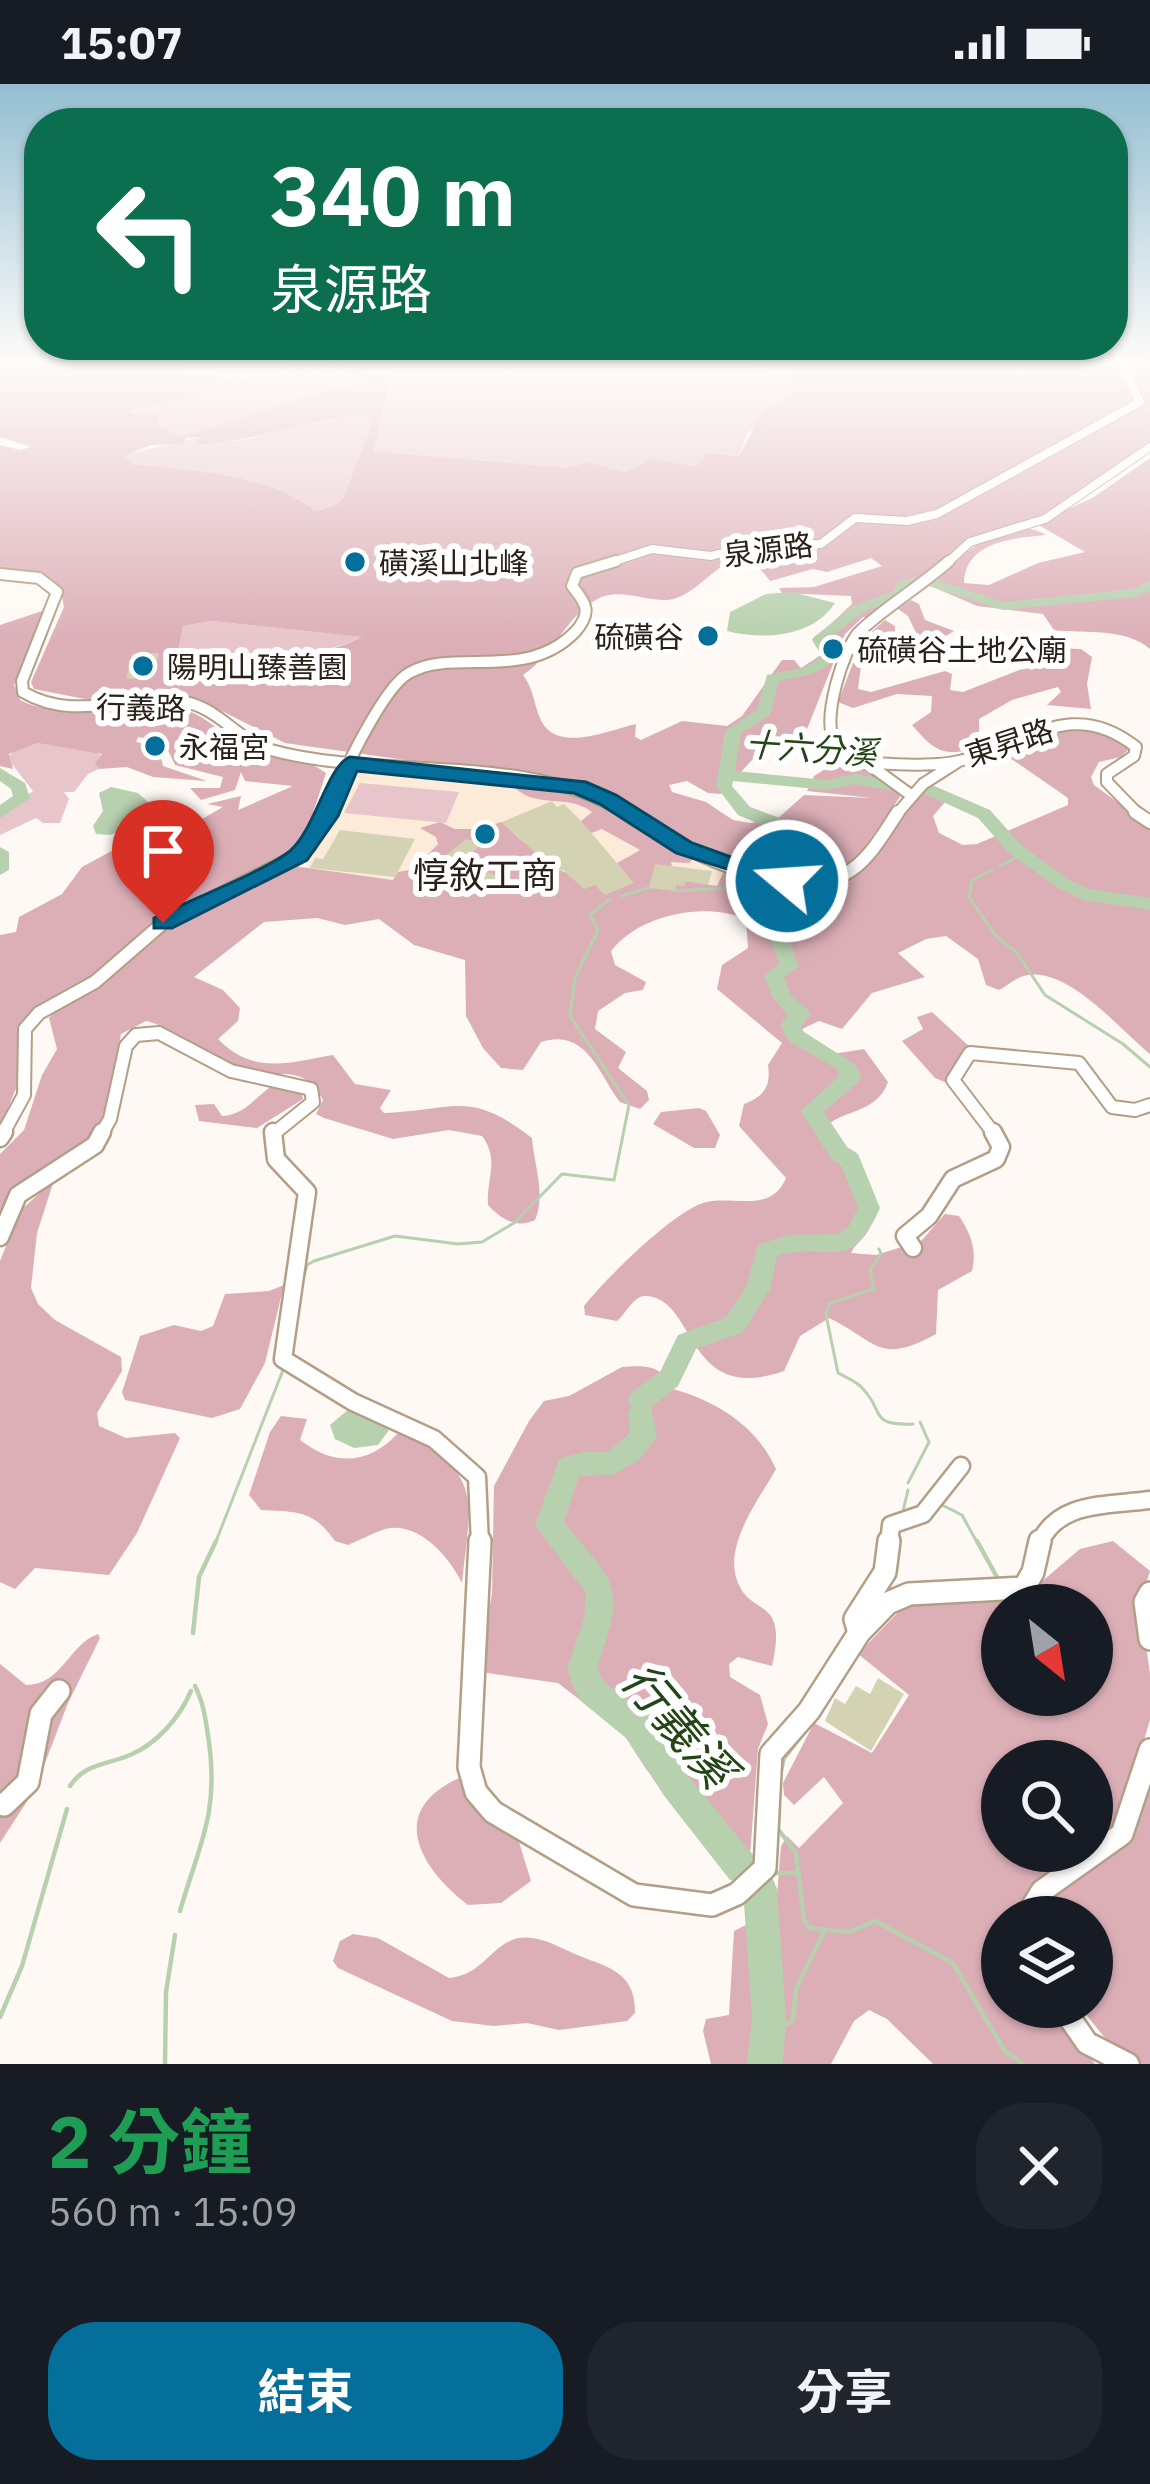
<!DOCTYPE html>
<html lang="zh-TW">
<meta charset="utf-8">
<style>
:root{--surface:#171b24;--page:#20242c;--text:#f1f3f6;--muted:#9ea1a6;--accent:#046f9b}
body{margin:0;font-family:"IBM Plex Sans","Noto Sans TC",sans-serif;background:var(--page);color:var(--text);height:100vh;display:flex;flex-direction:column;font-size:45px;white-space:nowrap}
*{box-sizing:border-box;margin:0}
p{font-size:39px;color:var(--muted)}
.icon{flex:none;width:66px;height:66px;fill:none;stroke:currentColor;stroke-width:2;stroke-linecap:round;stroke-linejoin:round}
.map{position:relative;height:1980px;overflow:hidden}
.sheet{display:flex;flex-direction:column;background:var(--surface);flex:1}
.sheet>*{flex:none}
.hud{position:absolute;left:24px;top:24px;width:1104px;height:252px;border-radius:48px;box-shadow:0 3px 9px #0004;background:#0b6e4f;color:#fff;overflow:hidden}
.needle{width:78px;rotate:150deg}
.buttons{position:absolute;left:981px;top:1500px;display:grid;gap:24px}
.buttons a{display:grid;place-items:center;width:132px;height:132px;border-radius:50%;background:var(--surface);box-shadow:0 3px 9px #0004;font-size:60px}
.pin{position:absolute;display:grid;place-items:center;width:102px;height:102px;color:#fff;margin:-123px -51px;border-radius:50% 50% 50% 0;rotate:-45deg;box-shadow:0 0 12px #0007}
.pin .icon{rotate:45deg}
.me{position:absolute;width:132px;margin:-66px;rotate:288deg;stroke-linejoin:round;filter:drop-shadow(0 0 9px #0008)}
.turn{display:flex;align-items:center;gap:42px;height:252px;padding:0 48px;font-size:54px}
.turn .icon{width:156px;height:156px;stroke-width:2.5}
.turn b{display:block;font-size:84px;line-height:102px}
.round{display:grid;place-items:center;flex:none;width:126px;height:126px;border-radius:48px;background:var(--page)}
.headline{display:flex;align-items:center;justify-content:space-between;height:204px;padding:0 48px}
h1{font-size:72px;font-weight:700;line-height:90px;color:#1e9e55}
.button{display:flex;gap:24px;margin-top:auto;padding:24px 48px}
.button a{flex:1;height:138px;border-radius:48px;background:var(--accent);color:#fff;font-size:48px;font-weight:700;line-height:138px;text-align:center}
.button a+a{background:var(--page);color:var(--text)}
.status{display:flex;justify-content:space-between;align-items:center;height:84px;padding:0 60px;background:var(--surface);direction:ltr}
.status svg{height:33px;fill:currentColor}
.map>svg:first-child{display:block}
.built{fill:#fcebd8}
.green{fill:#e7c5cb}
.forest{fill:#dcafb7;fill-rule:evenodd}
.water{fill:#b7d0ae}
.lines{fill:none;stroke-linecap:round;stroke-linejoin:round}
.stream-far1{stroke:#b7d0ae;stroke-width:3}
.stream{stroke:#b7d0ae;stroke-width:4.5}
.river{fill:#b7d0ae;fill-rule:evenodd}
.building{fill:#d3d2b3}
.minor-far4-casing{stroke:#b39f86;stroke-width:10}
.minor-far3-casing{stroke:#b39f86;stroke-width:14}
.minor-far2-casing{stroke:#b39f86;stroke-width:16}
.minor-far1-casing{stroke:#b39f86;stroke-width:21}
.minor-casing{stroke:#b39f86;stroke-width:26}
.minor-far4{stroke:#fff;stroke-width:8}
.minor-far3{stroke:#fff;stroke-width:10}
.minor-far2{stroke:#fff;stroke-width:12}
.minor-far1{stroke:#fff;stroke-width:16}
.minor{stroke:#fff;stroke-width:21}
.route{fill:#046f9b;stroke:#034865;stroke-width:3}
.poi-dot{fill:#046f9b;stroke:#fff;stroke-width:4.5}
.labels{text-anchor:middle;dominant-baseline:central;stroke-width:12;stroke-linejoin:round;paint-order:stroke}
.far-street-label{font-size:30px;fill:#2a2218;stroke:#fff}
.far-poi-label{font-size:30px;fill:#2a2218;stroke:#fff;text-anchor:start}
.far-water-label{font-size:33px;font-style:italic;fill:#244516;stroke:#fff}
.poi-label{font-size:36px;fill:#2a2218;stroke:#fff}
.near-water-label{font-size:48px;font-style:italic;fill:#244516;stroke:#fff}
</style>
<div class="status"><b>15:07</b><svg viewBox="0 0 49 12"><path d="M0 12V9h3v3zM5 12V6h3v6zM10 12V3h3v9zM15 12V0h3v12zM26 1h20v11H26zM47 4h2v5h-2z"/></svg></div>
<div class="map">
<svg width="1150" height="1980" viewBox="0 0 1150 1980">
<rect width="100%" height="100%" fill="#fef9f4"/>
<path class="built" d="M360 689 567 705 672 767 725 785 709 820 502 809 305 785Z"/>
<path class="green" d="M184 281H292L284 292 303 293 328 281 367 295 181 353 129 330 132 323 197 313 203 305 257 297H232Z
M340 281H735L791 287 793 312 747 350 739 372 707 369 696 382 652 375 625 388 588 378 567 384 543 382 374 367 391 292Z
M363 329 373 337 344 412 338 420 317 426 336 435 189 387 131 380 123 371 200 353 198 361 244 356 327 331Z
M212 537 364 553C319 574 270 568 224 580L217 575 174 569 183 542Z
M37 659 95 667 104 674 96 679 99 685 88 690 74 708H64L69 715 60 739H43L36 734 0 751V731L33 707 7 674 18 663Z
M360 699 459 708 446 739 344 729Z"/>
<path class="forest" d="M0 281H184L200 289 260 300 212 308 203 305 197 314 132 324 130 330 157 329 160 343 181 353 365 295 328 281 303 293H284L292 281H340L391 292 374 367 567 384 588 378 625 388 652 375 696 382 707 369 739 372 763 327 792 312 783 301 790 287 735 281H1150V361L1041 435 974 454 872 535 863 533 845 550 805 650 782 657 751 677 721 710 708 709 687 697 669 701 672 708 706 718 733 736 750 739 777 735 804 711 872 714 807 707 814 692 843 674 894 700 900 713 850 784 811 798 760 787 663 748 576 700 285 659 198 615 100 618 34 605 31 598 64 523 60 503 39 492 0 488V361L20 366 31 363 0 353ZM362 330 373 337 344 412 338 420 315 427C263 388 193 387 132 380L124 372 151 361 184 360 186 354 199 353 196 361C254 358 306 335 362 330ZM871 474 882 482 814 503 779 504 782 509 851 512 852 520 817 553 821 571 801 584 794 576H782L742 632 727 642 682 637 641 656 635 653 636 640C609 646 555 671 540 634 533 617 534 606 523 591 552 572 566 534 594 517 617 502 643 517 667 516 706 514 730 442 770 497L813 485 827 488ZM212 537 362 553C321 576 268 568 224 580V588L175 578 183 542Z
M1150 374V565C1125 543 1085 550 1054 546L1043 530 977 522 933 503C951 473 1011 428 1046 451 1014 454 965 457 964 499L989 501 1038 479 1085 468 1037 440 1094 413Z
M911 516 919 520 925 536 954 547 944 553 929 551 942 564 918 583 883 570 855 575 861 557 885 536 895 542V552L902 558 919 555 908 532 898 525Z
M48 525 14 601 20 616C67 640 127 613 177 623 212 631 234 665 255 670 280 677 304 672 326 689L313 729 319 734 304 761 293 770 147 845 100 889 25 934 19 944 20 995 0 1043V851L16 848 19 833 62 810 82 783 117 764 163 748 181 747 223 723 207 720 241 712 238 726 293 702 245 697 241 688 235 706 201 716 190 704H220L223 693 175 681 164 658 138 653 136 658 146 660 150 667 159 665 163 682 207 697 153 693 127 683 99 685 95 679 102 670 37 659 9 670 13 685 0 682V541Z
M974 556 998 562 1081 565 1092 573 1087 600 1091 625 1047 621 1061 608 1058 603 1012 616 979 635V664C944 673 935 668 912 641L931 628 932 612 897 610 853 624 838 618 853 579 861 582 858 605 871 608 945 587 952 590 950 606 963 608 1019 586 1053 580C1029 559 996 574 966 561Z
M1070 641 1101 645 1131 663 1121 673 1099 678 1091 693 1094 701 1150 742V970C1120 946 1066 880 1024 892 1015 894 1007 902 999 906L986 901 978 875 946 852 926 855 898 869 925 893 872 909 842 945 819 937 800 946V951L827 971 864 965 888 998C876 1032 839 1024 820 1048 829 1077 885 1117 868 1147 863 1156 854 1161 851 1169L876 1171 921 1157 945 1130 959 1132C971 1150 977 1165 972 1187L938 1206 936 1250C878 1282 877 1257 829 1234L800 1252 784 1287C683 1322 698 1213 645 1212 633 1212 626 1230 617 1237L585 1231 584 1222C605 1195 672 1129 703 1119 731 1110 771 1131 786 1094L739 1042 744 1020C764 1012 771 1003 768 981L782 959 717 905 722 881 748 864 746 835C703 817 639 831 611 867L615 881 646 898 643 906 625 909 598 927 595 945 626 968 618 984 647 1007 649 1016 640 1025 620 1018C599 991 587 943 541 958L523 986 501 984 483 964 466 932 465 876 414 861 379 835 345 841 317 834 264 838 194 893 223 906 240 924 238 937 218 955C254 992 291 978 333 971L355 1000 391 1006 380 1024 384 1029C456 1026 469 1005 532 1054 534 1081 546 1110 535 1136 516 1145 501 1135 488 1121 486 1095 500 1076 482 1052L449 1046 393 1055 324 1034 316 1030 323 1016C301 975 276 998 240 986 206 974 181 945 146 937L121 950C116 975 116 1010 104 1033 82 1078 22 1081 0 1126V1070L24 1046 42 991 57 965 49 934C87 891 239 796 294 782L393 796 398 788 414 785 438 760 436 753 420 744 440 738 455 745H476L502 738 522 757 581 737 592 728C567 709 539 725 516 705 554 678 658 752 696 772L689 779 671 778 676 801 686 797 717 802 725 785C746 791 767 803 788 807 858 818 886 749 925 706L946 717 933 732 939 749 963 761 977 760 1068 721V714L1000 667ZM602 745 640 766C600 790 572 804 536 770Z
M932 928 971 964 947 999 935 994 902 957 923 945 917 933Z
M272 1002 301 1008 303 1015 257 1044 199 1037 195 1021 214 1020 222 1032C245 1031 256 1012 272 1002Z
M699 1024 706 1027 720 1051 715 1064H694L653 1040 661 1028Z
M54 1096 37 1149 31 1204 38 1220 55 1236 121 1273 122 1287 97 1329 99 1342 126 1354 175 1349 180 1354 137 1449 109 1491 35 1484 15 1505 0 1498V1177L20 1127Z
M284 1201 265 1279 240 1325 212 1334 125 1316 122 1308 140 1252 174 1241 201 1247 213 1242 225 1210 269 1207Z
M622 1283C647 1281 662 1281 673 1305 716 1317 757 1342 776 1385 760 1414 726 1457 736 1493 748 1536 789 1508 772 1582L738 1573 729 1580 730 1593 760 1611 768 1640 758 1665 750 1772 736 1789 725 1782 715 1760 646 1685 623 1649 558 1599 487 1589 480 1575 492 1510 494 1402 529 1337 544 1317 569 1312Z
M281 1332 307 1335 300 1356C335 1383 370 1381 400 1347 484 1391 471 1412 462 1499 449 1473 419 1437 385 1445 373 1449 360 1456 348 1461L335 1457C313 1426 298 1428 261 1426L249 1411 270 1348Z
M1113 1457 1150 1487 1140 1519 1150 1590V1636L1120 1735 1092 1761V1677H1002V1767H1084L1021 1833H1002V1923H1053L1095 1980H933L887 1935 869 1926 854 1937 831 1980H711L703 1947 706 1935 729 1931 734 1847 748 1840 777 1811 781 1762 787 1752 799 1764 843 1719 824 1693 794 1721 784 1711 783 1699 814 1639 872 1669 909 1611 858 1570 904 1522 924 1515 1033 1505 1080 1465ZM1002 1521H1092V1611H1002Z
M98 1550 100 1554 68 1619 35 1705 0 1759V1580L26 1601C62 1601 69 1560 98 1550Z
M1150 1681V1980H1126L1080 1923H1092V1833H1040C1040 1789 1106 1784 1127 1753 1139 1734 1143 1702 1150 1681Z
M464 1692 489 1734 519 1758 531 1797 501 1819 468 1821C417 1782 386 1724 464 1692Z
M353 1850 378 1854 449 1894C482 1890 488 1866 512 1856 534 1848 556 1862 575 1870 605 1883 636 1886 635 1929L627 1937 559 1946 527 1939 494 1942 452 1937 338 1884 333 1877 340 1857Z"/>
<path class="water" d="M792 508 835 519C812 554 763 556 727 547L730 528 766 510Z
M111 703 138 709 159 728 155 733 110 751 96 750 93 742 103 727 99 709Z
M349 1325 389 1346 378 1361 354 1364 335 1355 330 1341Z"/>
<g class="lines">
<path class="stream-far1" d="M1000 782 1023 770
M992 786 972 796 969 813 995 851 1017 869 1045 911 1123 960 1150 983
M675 807 767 802
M621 812 648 804
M879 1165 881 1170 870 1186 874 1205 830 1219 826 1231 838 1289C845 1293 858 1298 863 1305 885 1328 869 1342 913 1340
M304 1192 307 1181 314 1177 395 1152 458 1160 482 1158 514 1139 562 1090 614 1096 629 1021 570 932 575 894 598 846 590 831 610 815
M331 1314 349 1325
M908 1399 929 1358 920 1338
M940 1420 962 1431 978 1460
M902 1431 908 1406
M215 1460 283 1286"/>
<path class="stream" d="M977 1457 998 1495
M970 1517 1009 1516
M193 1549 199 1493 216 1457
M779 1694 784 1674 810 1641
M70 1702C85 1679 107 1681 130 1671 157 1660 180 1633 191 1607
M776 1789H796
M180 1827C199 1761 219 1730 209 1658 206 1638 204 1620 195 1602
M828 1846 849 1848 875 1837 953 1879 1004 1966 1023 1980
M0 1933 22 1882 67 1725
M766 1948 793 1937 796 1905 825 1846 809 1844 804 1836 796 1769 778 1745 779 1722
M165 1980 166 1908 175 1851"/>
<path class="river" d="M927 493 1004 518 1132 505 1150 497V507L1135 513 1003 526 926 501 909 503 902 514 863 528 827 557 837 572C822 592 802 591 779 597L770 631 741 649 735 687 827 696 855 690 899 698 901 702 893 707 855 700 827 706 733 697 732 702 750 723 791 738 797 748 776 802 796 828 785 846 799 882 784 893 791 911 811 929 801 943 804 948 856 981 861 994 857 999 824 1028 847 1063 858 1070 880 1124C849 1194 830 1155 777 1172L770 1205 743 1248 696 1265 678 1302 651 1323 657 1353 639 1376 612 1391 579 1392 564 1438C618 1505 626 1499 597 1584L604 1598 648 1632 687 1691 754 1772 758 1784 756 1790 772 1793 777 1805 786 1934 783 1980H747L752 1934 743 1805 746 1799 730 1796 665 1713 626 1654 582 1618 574 1605 567 1584 584 1535 586 1509 535 1441 559 1375 582 1368H608L630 1349 628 1330 631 1323 628 1316 632 1308 660 1288 678 1251 725 1234 746 1203 758 1161 788 1151 838 1150 849 1142 858 1124 841 1081 831 1075 801 1027 839 992 837 985 790 958 780 942 788 931 773 914 764 891 779 880 767 846 778 828 758 802 779 748 738 731 716 702 725 647 757 626 767 591 806 583 822 572 812 556 814 553 853 522 892 508 899 496Z
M0 684 25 699 30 714 0 734V721L13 712 11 705 0 697Z
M925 698 990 726 1021 761 1070 796 1089 805 1150 814V826L1084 816 1058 804 1009 769 978 734 919 707V699Z
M0 763 9 768V786L0 791Z"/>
</g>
<path class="building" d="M159 569 153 593 126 595 132 570Z
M552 717 557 723 564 720 581 737 634 799 605 811 595 801 584 805 563 786 556 788 502 738Z
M340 746 415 755 395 793 310 784 315 774 323 775Z
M466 755 482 760 461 778 508 796 498 805 434 781Z
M655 780 672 782 712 787 708 801 686 797 684 802 676 801 675 807 649 804Z
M878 1594 904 1610 871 1667 825 1637 835 1614 845 1620 856 1602 870 1610Z"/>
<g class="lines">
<g class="minor-far4-casing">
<path id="minor-far4" d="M606 480 652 465 711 472 751 461 821 460 855 434 907 437 937 430 1140 318 1123 284 1126 281
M946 480 970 458 1045 435 1150 363"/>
</g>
<g class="minor-far3-casing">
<path id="minor-far3" d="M0 490 39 494 57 508 22 597 23 608C75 639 129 609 184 618 218 623 238 657 271 666 384 697 529 666 628 731
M873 679C901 680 931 683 959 677 1026 662 1070 611 1136 663L1134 672 1107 690V698L1139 731
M908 709 834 655C822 636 843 565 859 548 884 524 922 501 949 477
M324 731C338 700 382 604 409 589 454 563 525 599 575 548 592 529 587 520 572 502L577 489 616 477
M896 731 923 700 959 677"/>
</g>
<g class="minor-far2-casing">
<path id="minor-far2" d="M624 728C674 761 782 819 843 791 868 779 883 750 898 728
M1135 728 1150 738
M2 1051 24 1011 25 945 39 929 95 898 163 839 299 771 310 761 325 728
M101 1051 110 1035 126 962 136 951 159 949 231 987 311 1005 313 1018 272 1051
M995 1051 953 996 970 969 1079 979 1112 1023 1135 1026 1150 1021"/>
</g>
<g class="minor-far1-casing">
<path id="minor-far1" d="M273 1048 276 1075 307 1108 283 1275 353 1318 434 1355 477 1393 480 1460
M0 1054 4 1048
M0 1153 18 1111 95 1061 102 1048
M913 1164 905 1152 929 1132 953 1095 996 1075 1001 1063 993 1048
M889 1460 891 1441 923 1430 961 1382
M1039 1460C1058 1416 1109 1422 1150 1416"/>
</g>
<g class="minor-casing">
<path id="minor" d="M480 1457 469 1683 476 1708 493 1728 634 1811 712 1821 737 1810 765 1784 771 1670 809 1627 859 1549 888 1519 909 1510 1024 1504 1033 1488 1040 1457
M1150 1509 1145 1518 1150 1555
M859 1549 855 1535 885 1488 889 1457
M4 1721 28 1698 41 1630 59 1607
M1026 1833 1042 1807 1122 1750 1150 1666
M1062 1923 1087 1959 1128 1980"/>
</g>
<use href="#minor-far4" class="minor-far4"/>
<use href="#minor-far3" class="minor-far3"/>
<use href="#minor-far2" class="minor-far2"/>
<use href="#minor-far1" class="minor-far1"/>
<use href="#minor" class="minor"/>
</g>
<linearGradient id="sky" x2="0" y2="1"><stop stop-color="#94bfd1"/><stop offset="0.5" stop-color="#fffcfa"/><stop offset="1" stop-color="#fffcfa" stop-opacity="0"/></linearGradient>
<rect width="1150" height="558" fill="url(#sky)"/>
<path class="route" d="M350 673 586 698 616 711 692 759 798 797 787 804 676 769 600 720 574 709 357 687 338 732 307 776 172 844H154V834C187 817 265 787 290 767 315 746 327 682 350 673Z"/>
<g class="poi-dot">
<circle cx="355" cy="478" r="12"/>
<circle cx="708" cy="552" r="12"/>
<circle cx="833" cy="565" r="12"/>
<circle cx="143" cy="582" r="12"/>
<circle cx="155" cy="662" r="12"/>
<circle cx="485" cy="750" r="12"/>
</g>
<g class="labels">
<g class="far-street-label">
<text transform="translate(768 465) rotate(-7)">泉源路</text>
<text transform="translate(141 623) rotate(1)">行義路</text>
<text transform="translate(1009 658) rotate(-18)">東昇路</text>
</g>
<g class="far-poi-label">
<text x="379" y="478">磺溪山北峰</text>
<text x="684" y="552" text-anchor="end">硫磺谷</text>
<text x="857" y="565">硫磺谷土地公廟</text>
<text x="167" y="582">陽明山臻善園</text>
<text x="179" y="662">永福宮</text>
</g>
<g class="far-water-label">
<text transform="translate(811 664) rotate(4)">十六分溪</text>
</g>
<g class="poi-label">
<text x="485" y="790">惇敘工商</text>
</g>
<g class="near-water-label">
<text transform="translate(679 1640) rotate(50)">行義溪</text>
</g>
</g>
</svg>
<div class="buttons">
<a><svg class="needle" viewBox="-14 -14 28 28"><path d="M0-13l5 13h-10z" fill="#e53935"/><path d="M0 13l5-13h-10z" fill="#9ea1a6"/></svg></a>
<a><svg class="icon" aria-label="search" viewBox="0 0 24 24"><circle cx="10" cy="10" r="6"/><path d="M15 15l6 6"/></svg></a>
<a><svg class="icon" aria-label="layers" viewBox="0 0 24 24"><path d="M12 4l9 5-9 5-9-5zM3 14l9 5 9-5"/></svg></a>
</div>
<div class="pin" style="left:163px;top:839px;background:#d93025"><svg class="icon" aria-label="arrive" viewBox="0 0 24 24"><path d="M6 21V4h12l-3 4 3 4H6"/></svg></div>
<svg class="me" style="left:787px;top:797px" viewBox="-20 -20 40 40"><circle r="17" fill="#046f9b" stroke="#fff" stroke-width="3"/><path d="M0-11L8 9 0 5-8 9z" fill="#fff"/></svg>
<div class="hud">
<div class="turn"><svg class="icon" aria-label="left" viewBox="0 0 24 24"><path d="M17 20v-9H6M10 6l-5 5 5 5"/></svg><div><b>340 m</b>泉源路</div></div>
</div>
</div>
<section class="sheet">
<div class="headline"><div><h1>2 分鐘</h1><p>560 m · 15:09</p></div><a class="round"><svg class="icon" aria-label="close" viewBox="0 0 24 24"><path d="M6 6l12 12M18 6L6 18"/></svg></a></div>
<div class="button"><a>結束</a><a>分享</a></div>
</section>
